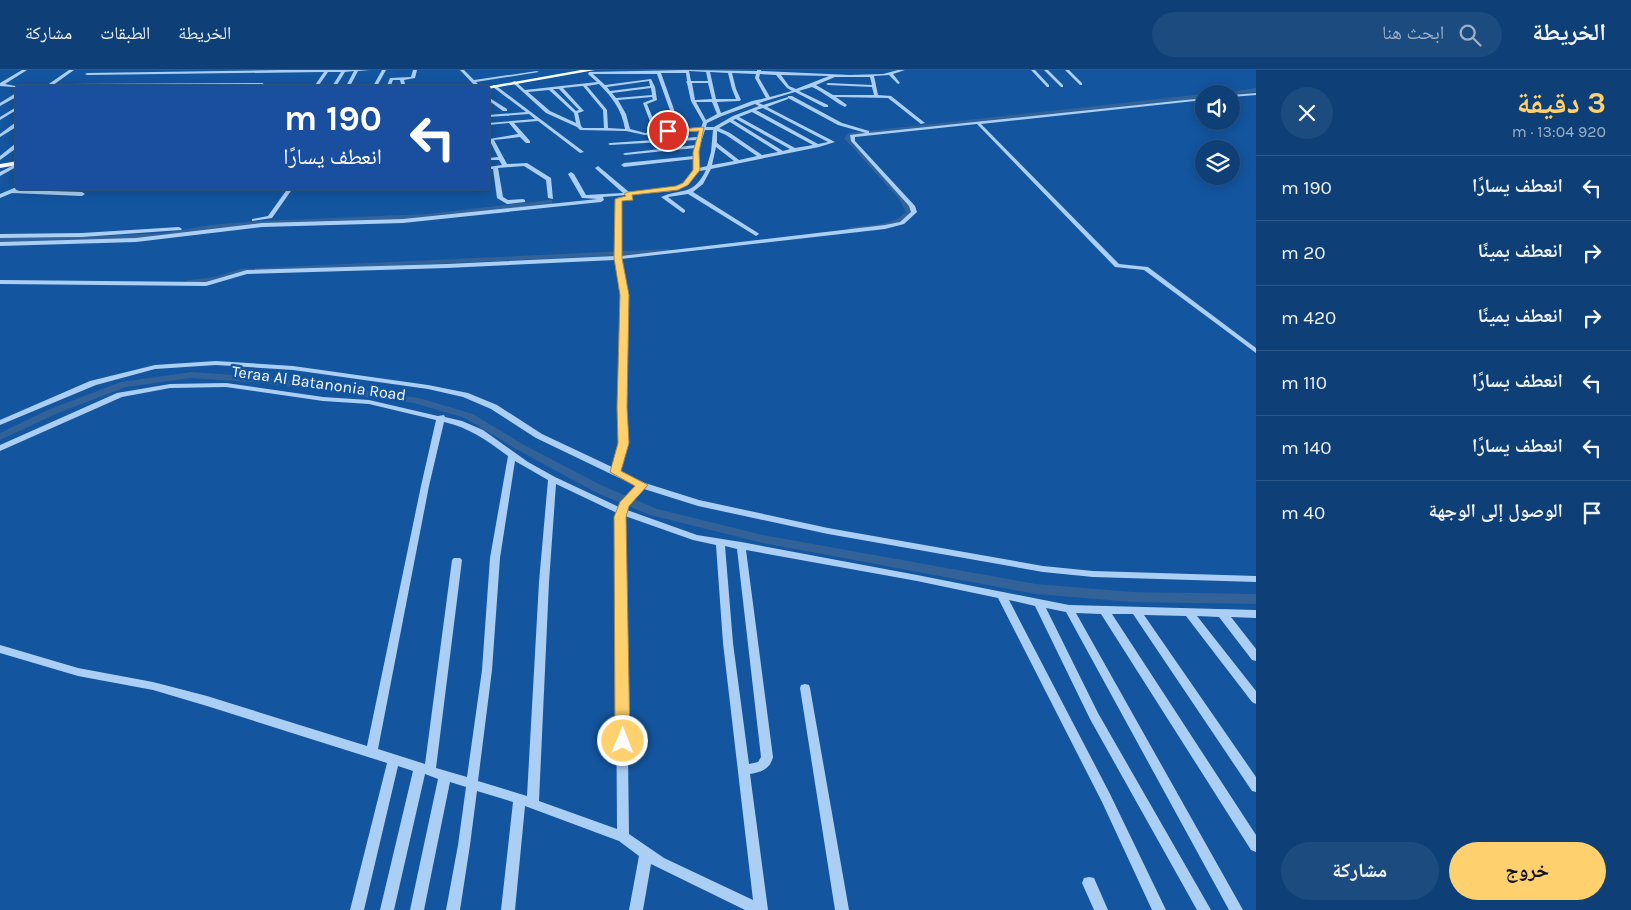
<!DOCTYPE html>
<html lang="ar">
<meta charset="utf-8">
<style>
:root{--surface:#0e4077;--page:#1c4b7f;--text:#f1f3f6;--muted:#9bafc6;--line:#2e5989;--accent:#ffd06e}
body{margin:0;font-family:Karla,"Noto Naskh Arabic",sans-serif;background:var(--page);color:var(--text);direction:rtl;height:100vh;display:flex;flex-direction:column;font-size:19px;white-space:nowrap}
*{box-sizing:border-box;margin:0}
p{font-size:16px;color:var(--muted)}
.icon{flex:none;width:28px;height:28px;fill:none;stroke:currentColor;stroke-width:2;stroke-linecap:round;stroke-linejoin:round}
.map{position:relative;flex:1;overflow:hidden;direction:ltr}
.details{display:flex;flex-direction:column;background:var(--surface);width:375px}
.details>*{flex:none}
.hud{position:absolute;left:15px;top:15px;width:475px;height:105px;border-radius:5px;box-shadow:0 2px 12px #0003,0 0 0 1px var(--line);direction:rtl;background:#1a4fa0;color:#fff;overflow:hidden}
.fabs{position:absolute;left:1195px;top:15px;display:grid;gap:10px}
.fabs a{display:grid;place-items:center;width:45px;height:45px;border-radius:50%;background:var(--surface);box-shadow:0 2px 12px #0003,0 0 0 1px var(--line);font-size:25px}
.pin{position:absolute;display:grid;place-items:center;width:42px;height:42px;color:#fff;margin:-21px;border:2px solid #fff;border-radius:50%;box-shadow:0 1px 5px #0007}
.me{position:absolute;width:55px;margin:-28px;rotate:1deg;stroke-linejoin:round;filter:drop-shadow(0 0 4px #0008)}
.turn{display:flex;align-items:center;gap:18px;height:105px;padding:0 25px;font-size:22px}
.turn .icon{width:65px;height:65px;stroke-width:2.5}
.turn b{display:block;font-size:35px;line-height:42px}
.round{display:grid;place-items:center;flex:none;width:52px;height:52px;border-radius:26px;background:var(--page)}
.summary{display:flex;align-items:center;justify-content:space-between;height:85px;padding:0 25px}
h1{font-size:30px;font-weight:700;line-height:38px;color:var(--accent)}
.action{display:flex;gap:10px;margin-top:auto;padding:10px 25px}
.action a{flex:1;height:58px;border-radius:30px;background:var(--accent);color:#111;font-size:20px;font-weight:700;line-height:58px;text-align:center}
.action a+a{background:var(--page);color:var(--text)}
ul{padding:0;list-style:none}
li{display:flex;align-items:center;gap:15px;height:65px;padding:0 25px;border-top:1px solid var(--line)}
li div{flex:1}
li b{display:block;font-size:19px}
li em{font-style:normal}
header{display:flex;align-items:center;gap:30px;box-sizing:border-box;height:70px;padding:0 25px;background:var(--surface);border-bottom:1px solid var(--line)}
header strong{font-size:24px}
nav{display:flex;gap:28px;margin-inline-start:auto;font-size:18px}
.search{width:350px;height:45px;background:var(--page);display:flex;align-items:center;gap:12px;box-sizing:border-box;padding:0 18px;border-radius:28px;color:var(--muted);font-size:19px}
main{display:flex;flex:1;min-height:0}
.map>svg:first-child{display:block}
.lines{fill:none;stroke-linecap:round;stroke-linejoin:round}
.canal{fill:#326298;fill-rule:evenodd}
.minor{fill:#abcff4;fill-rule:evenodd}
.major{fill:#f8fbff;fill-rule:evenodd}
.route{fill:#ffd06e;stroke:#a68748}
.labels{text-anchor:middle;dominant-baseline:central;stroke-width:5;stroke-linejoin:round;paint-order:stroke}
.street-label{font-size:16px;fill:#fff;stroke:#13559f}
</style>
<header>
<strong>الخريطة</strong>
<div class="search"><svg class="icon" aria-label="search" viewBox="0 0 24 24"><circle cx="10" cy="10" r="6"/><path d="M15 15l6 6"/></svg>ابحث هنا</div>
<nav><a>الخريطة</a><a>الطبقات</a><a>مشاركة</a></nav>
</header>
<main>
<section class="details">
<div class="summary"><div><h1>3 دقيقة</h1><p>920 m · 13:04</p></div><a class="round"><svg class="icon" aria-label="close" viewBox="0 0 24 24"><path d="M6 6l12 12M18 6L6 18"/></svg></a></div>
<ul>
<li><svg class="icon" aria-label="left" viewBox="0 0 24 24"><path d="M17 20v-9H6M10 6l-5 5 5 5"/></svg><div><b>انعطف يسارًا</b></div><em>190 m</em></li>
<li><svg class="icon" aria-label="right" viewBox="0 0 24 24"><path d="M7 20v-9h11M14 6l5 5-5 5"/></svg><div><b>انعطف يمينًا</b></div><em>20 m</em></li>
<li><svg class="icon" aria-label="right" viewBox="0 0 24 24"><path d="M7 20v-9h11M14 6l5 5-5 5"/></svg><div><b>انعطف يمينًا</b></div><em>420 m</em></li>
<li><svg class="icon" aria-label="left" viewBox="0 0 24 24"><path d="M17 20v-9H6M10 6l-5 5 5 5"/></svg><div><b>انعطف يسارًا</b></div><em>110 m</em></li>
<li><svg class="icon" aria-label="left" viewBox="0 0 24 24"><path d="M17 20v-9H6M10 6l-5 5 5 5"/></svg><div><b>انعطف يسارًا</b></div><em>140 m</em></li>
<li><svg class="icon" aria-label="arrive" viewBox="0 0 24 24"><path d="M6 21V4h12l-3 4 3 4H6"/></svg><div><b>الوصول إلى الوجهة</b></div><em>40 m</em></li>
</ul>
<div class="action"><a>خروج</a><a>مشاركة</a></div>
</section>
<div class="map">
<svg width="1256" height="840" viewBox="0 0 1256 840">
<rect width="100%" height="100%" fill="#13559f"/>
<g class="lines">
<path class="canal" d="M1256 18V22L1231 24H1218Z
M1204 24V28L853 66 850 68 904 127 914 142C900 160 872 159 851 161L847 159 851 157C869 155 893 156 906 142L899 129 845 69 844 68 849 63Z
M549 130H552V134L427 148 259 155 211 159 164 167 60 172H0V168H60L164 163 211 155 259 151 427 144Z
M668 179 672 181 671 183 241 203C229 208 196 220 185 212L189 210 215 207 240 199Z
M191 302 262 307 419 328 473 344 524 375 603 416 657 439 763 465 1036 514 1133 522 1256 524V534L1133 532 1036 524 763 473 650 445 595 422 516 379 465 348 414 333 262 313 191 308 126 317 58 343 0 370V363L50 339 121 312Z"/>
<path class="minor" d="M22 0H27L5 14 26 18 0 16V13Z
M69 0H74L49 18H43Z
M283 0H370L358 1 349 18H345L354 1 345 2 335 18H331L341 2H328L317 18H313L324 2 87 5 85 4 87 3Z
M382 0H386L376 18H372Z
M413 0H417L415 8 404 10 406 18H402L400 10H393L390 18H386L390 8 411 7Z
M460 0H464L474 10 537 1 539 2 476 12 482 18H477Z
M685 0 757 1V0H761V1L850 5 883 4 898 0H905L893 4 900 13 898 14 889 5 874 6 878 25 891 26 925 53 921 54 888 28 836 27 847 35 845 37C833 31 825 23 812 17L799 21 828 35V37H824L795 22 759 33 763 35 788 27V29L767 37 835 72 819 77 711 99 703 114 693 122 758 163 759 164 756 166 688 124 668 127 685 140V142L683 143 661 127C681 118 693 127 706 100L699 101 688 115 673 121 603 127 604 130 601 132 403 153 262 157 136 172 0 176V172L136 168 262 153 403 149 598 129 582 128 568 104 571 102 574 104 586 125 623 123 596 99 595 98 598 96 629 122 670 118 684 113 694 100V89L624 97 621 95 624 93 694 86 695 78 625 85 623 84 625 83 696 75 697 70 610 75 608 74 610 73 698 67 700 61 645 65 626 61 580 60 577 57 546 43 512 12 515 11 525 20 597 12 588 4 589 2ZM689 1 706 2 708 11H691ZM710 2 728 3 732 19 736 29H716ZM661 3H686L687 11 686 12 687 13 691 31 703 52 701 58 681 59ZM732 3 756 4 755 8 766 28 752 31 721 43 717 32 739 31 741 30 736 19ZM593 4H657L677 60 658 61 647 34 657 30 655 17 651 9 605 15ZM760 4 776 5 787 18 792 21 770 27 759 8ZM781 5 829 6 796 19 789 16ZM835 7H870L872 15 828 13 826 14 828 15 872 17 874 25H833L816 15ZM649 11 650 16 610 21 607 17ZM692 13H708L712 29 695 30ZM599 14C612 27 622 40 625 59L608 58 607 40 587 16ZM583 16 603 40 604 58H583L581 56 578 43 584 41 563 18ZM651 18 652 25 616 28 612 23ZM553 19H559L579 40 576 41ZM549 20 574 43 576 53 550 41 528 22ZM652 27 653 29 643 33 654 62 645 63 630 59 626 44 618 30ZM696 32H712L717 44 706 50ZM755 34 759 36 733 46 714 57H706L707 53 722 46ZM763 38 828 72 818 74 756 40ZM752 42 813 75 795 78 739 47ZM736 49 790 79 783 81 733 50ZM730 52 778 82 762 85 730 63 719 58ZM705 60H713L711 82 707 96 699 98 698 82ZM717 61 726 65 757 86 739 90 717 73ZM716 77 734 91 712 95Z
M1031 0H1035L1049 15V17H1047Z
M1044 0H1048L1063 15V17H1061Z
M1065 0H1069L1082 13V15H1080Z
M263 13 264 15 70 16 68 15 70 14Z
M493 15H495L584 82 580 83 538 51 514 53 530 71V73H526L520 67 494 70 507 94 527 93 551 108 553 129 548 128 546 110 524 96 498 98 503 127 508 130 523 129 525 130V132L507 134 497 128 493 99H488V97L502 95 499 90H488V88L498 87 489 69 518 64 509 53 488 55V53L535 49 529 44 488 47V45L526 42 493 17Z
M16 23 18 26 0 36V33Z
M1256 23V25L1231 27V25Z
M788 26H792L842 53 869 61V63L1204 28V30L981 54 1119 194 1148 197 1256 278V283L1144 200 1115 197 977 54 855 67V71L915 136 917 142 904 154 885 159 621 189 628 225 626 337 627 373 620 401 645 413 699 430 828 458 1043 496 1093 501 1256 506V512L1093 507 1043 502 828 464 698 436 644 419 628 436 627 440 697 465 741 472 917 505 1069 535 1256 540V548L1231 547 1256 579V591L1252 590 1219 547 1197 546 1256 621V634L1252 632 1186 546 1144 545 1256 707V722L1252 721 1133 544H1112L1256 765V782L1251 780 1101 544 1076 543 1243 840H1229L1066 542 1046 538 1098 643 1211 840H1197L1090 649 1035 536 1009 530 1110 724 1166 840H1152L1102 732 998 528 917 511 746 480 773 687C770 699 762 702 750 704L768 840H745L651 794 643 840H629L639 786 619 771 525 736 515 840H501L513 732 477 721 470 775 460 840H446L458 775 466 717 450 712 424 840H410L438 709 425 704 394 840H380L413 701 398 696 364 840H350L387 693 207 636 153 620 78 606 0 583V575L78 598 153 612 207 626 367 676 421 416 436 350 369 334 323 331 226 317 170 318 122 327 0 381V375L117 323 170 314 226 313 323 327 369 330 438 346 444 345 445 347 462 351 483 360 528 392 555 407 619 437 636 416 536 368 491 339 463 327 428 319 293 300 216 295 155 299 96 315 0 355V350L90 311 155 295 216 291 293 296 428 315 468 323 497 335 542 364 612 397 619 373 618 337 622 225 615 190 447 198 247 204 206 216 0 214V210L206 212 247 200 447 194 615 186 616 129 619 127 622 129 621 186 885 155 900 152 911 142 909 136 851 71 850 65 866 63 838 55 788 28ZM444 352C470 358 486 370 508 386L490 488 482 600 467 707 436 698 462 490 460 488H454L452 490 425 694 378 679 429 416ZM515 391 548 410 539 512 527 726 478 711 492 600 500 488ZM556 414 617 443 615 447 617 759 539 731 549 512ZM625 446 693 470 716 475 723 573 753 830 664 788 629 764ZM725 476 737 479 761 687 758 692 749 694 733 573Z
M488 27 507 39V41H503L488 30Z
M18 36V39L0 50V47Z
M16 52H18V56L0 67V64Z
M16 73H18V77L0 90V86Z
M18 93V96L0 106V102Z
M14 118H18V120L82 122 85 124 82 126 12 123 0 128V124Z
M288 118H293L272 148 252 151V149L268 146Z
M179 157 182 159 181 160 82 167 0 168V164L82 163Z
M805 614 809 615 810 618 849 840H835L800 618 801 615Z
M1089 807 1094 808 1108 840H1094L1082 813 1084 808Z"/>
<path class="major" d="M581 0H595L488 19 479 18Z
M18 91V95L0 98V94Z"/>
</g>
<path class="route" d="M704 57 699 82 700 100 688 115 678 120 632 125 633 130 622 131V188L629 225 627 337 629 373 621 401 648 415 629 436 626 447 630 671 628 676 623 678 617 676 615 671 614 447 620 432 635 416 610 402 618 373 617 337 620 225 614 188 615 129 626 126 624 124 628 122 676 116 683 113 693 100V82L699 61 668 63 665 61 668 60Z"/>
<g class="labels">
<g class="street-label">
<text transform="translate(319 313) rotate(8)">Teraa Al Batanonia Road</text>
</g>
</g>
</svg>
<div class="fabs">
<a><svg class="icon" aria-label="sound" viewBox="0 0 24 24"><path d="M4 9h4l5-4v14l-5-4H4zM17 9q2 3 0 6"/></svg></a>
<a><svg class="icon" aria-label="layers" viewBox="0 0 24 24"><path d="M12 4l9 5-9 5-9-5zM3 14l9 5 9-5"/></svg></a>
</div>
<div class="pin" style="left:668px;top:61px;background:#d93025"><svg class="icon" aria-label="arrive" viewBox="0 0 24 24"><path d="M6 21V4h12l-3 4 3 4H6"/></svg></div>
<svg class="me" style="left:623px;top:671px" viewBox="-20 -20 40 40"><circle r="17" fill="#ffd06e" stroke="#fff" stroke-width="3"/><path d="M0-11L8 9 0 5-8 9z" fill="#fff"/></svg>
<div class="hud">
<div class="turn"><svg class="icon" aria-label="left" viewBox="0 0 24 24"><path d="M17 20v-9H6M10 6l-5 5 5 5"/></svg><div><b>190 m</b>انعطف يسارًا</div></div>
</div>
</div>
</main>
